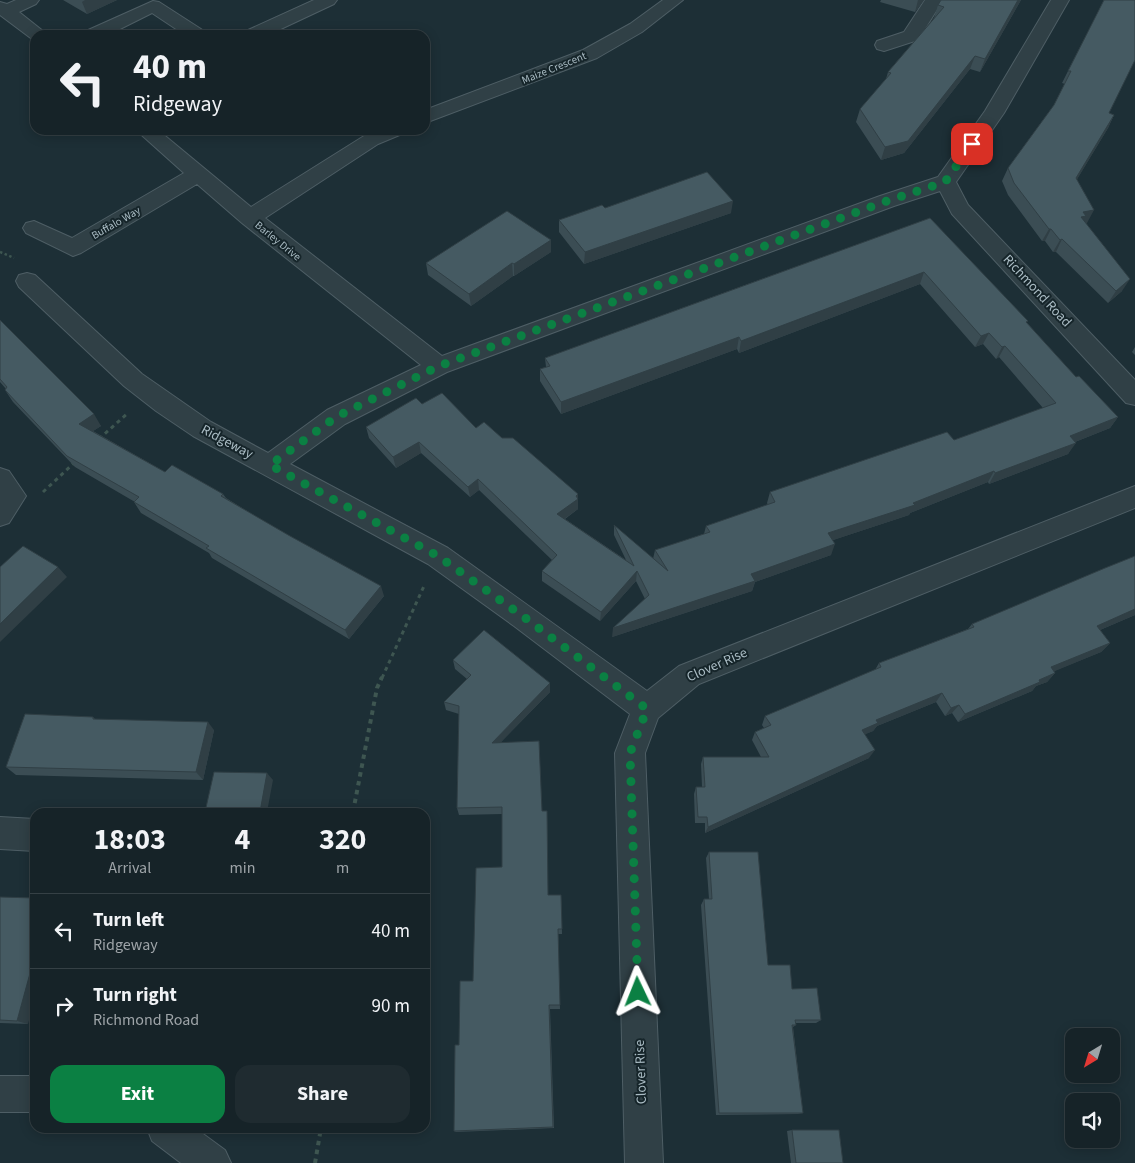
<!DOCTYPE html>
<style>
:root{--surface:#162328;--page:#1f2b30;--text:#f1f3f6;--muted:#9ea4a8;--line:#354045;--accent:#0b8043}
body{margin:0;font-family:"Source Sans 3",sans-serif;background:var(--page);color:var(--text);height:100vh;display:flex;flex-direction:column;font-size:19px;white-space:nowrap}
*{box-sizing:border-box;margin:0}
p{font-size:16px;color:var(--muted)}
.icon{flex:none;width:28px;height:28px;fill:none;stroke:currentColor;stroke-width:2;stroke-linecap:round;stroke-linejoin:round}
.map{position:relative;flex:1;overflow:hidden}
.drawer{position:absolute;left:30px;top:808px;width:400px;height:325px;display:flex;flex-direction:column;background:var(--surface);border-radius:15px;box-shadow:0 2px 12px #0003,0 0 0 1px var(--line)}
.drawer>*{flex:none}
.banner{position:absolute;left:30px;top:30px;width:400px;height:105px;border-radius:15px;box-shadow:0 2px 12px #0003,0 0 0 1px var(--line);background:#162328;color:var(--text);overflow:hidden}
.needle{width:32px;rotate:218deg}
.buttons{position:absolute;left:1065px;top:1028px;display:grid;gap:10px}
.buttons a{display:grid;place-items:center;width:55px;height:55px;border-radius:10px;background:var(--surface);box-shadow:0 2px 12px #0003,0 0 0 1px var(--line);font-size:25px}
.pin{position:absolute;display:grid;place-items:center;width:42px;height:42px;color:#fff;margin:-21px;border-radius:10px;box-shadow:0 2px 8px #0006}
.me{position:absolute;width:55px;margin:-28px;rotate:358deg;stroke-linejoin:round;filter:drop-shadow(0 0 4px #0008)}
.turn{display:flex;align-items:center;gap:18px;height:105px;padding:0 20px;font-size:22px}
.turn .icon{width:65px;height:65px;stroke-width:2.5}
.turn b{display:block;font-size:35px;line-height:42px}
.eta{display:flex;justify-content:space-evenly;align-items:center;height:85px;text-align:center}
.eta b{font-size:30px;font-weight:700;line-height:35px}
.action{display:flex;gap:10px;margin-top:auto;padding:10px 20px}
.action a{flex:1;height:58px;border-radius:15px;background:var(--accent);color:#fff;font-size:20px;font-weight:700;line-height:58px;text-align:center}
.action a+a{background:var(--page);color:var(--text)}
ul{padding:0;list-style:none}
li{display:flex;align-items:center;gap:15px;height:75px;padding:0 20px;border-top:1px solid var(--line)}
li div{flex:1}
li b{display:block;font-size:19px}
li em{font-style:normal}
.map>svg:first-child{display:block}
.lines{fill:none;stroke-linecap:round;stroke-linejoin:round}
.minor-casing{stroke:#4e5e65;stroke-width:2}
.path-far2{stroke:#3e5651;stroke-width:2.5;stroke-dasharray:2.5 2.5;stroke-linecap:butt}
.path-far1{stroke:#3e5651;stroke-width:3;stroke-dasharray:4 4;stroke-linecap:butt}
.path{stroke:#3e5651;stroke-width:4;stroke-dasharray:4.5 4.5;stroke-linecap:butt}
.minor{fill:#304046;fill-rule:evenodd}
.wall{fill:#3b4d54}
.shaded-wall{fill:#303f45}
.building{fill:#455a62;stroke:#303f45}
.route{stroke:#0b8043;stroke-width:9;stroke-dasharray:0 16.2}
.labels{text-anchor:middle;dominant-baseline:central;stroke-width:4;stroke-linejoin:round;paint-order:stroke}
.far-street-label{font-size:11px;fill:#aabcc4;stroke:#16252a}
.street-label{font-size:14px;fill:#aabcc4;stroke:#16252a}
</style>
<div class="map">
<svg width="1135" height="1163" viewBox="0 0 1135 1163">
<rect width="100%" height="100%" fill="#1d2f36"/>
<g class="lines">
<g class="minor-casing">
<path id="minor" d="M16 0H39L36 4 19 12 48 35H35V40L32 39 0 15V2L7 4Z
M314 0H337L334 4 268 35H244L246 31Z
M663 0H683L642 32 597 58 425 123V110L583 50 630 24Z
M925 0H943L918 40 884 51 877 49 875 45 877 41 904 32Z
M1051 0H1069L1004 113 956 182 968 205 1135 380V405L1126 403 952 214 940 191 894 206 447 372 345 424 290 464 448 548 647 691 679 666 1135 486V508L699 684 658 718 645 753 663 1163H625L615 753 630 714 514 626 428 564 193 436 156 411 124 386 19 287 16 281 19 275 27 273 35 275 142 374 211 422 268 453 327 410 421 365 242 223 197 184 81 253 73 256 26 233 23 228 26 223 34 221 72 238 184 173 136 130H158L251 207 364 136 377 130H405L402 134 378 144 265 218 442 356 880 196 938 177 985 111Z
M153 1 159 2 204 31 206 35H185L152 13 108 35H84L86 31Z
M0 468 9 471 26 496 9 523 0 526Z
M0 817 35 819V851L0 849Z
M0 1076H35V1112H0Z
M147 1128H195L225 1150 231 1163H181L152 1141Z"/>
</g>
<path class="path-far2" d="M0 252 14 258"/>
<path class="path-far1" d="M99 439 128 413
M43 492 75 462
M382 678 424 586"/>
<path class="path" d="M353 812 377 688 382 677
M315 1163 321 1128"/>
<use href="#minor" class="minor"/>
</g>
<path class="wall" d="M63 0H117L87 14Z
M881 0H924L915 12 880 2Z
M941 0H1021L980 72 970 69 904 153 881 160 856 122 860 109 886 79 888 72 934 18 938 5Z
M1104 0 1109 113 1114 115 1108 128 1077 179 1087 223H1086L1122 291 1108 303 1056 252H1053L1045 241H1042L1008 195 1002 181 1008 168 1054 105 1065 84 1062 83 1068 71Z
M605 208 731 213 584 264 559 232V220Z
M930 218 1027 323 1076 377 1118 417 1110 428 1075 442 1068 454 989 484 988 482 910 513 909 515 833 540 831 555 755 582 752 591 612 637 645 599 636 581 600 621 542 581V571L552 560 479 490 470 497 421 453 396 468 369 438 366 427 422 404 476 428 502 438 578 499V509L565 519 626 560 614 535V525L653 559 655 550 704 534 706 526 768 505 767 503 770 492 954 440 1043 408 999 357 996 359 983 344 975 347 920 284 739 353 737 349 561 414 540 381V369L546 367 545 358Z
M551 252 514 276H513L471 306 428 275 426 263Z
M0 320 101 426 93 431 165 472 223 494 226 498 384 596 349 639 212 558 209 553 141 513 134 502H135L75 467 13 402 5 390 6 389 0 382Z
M1135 347V355L1132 352Z
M1135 556V615L1100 630 1110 643 1101 652 1054 671 1055 673 1047 682 1036 686 1032 691 958 722 952 713 945 716 936 702 877 726 873 731 865 734 869 758 705 833V823H695L694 794 696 787H702L701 764 703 757H761L752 740 755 732 764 728 762 725 765 716 875 670 879 663 968 629 972 624Z
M453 660 550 683V692L501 742 542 811 548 895H561L562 934H558L560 1009H550L554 1128 456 1132 454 1131 459 1045 473 981 502 867V814L459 815 457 808 459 714 446 710 444 702 467 679 455 669Z
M93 717 96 720 214 730 203 780 16 775 6 767Z
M709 852 768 965 792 989 821 1020 816 1023H796V1025L793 1027 803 1113 798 1114 716 1115 701 905 704 899H709L706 858Z
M0 897 28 1024 0 1023Z
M792 1130 843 1163H791L787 1131Z"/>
<path class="shaded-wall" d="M85 0H117L87 14 82 2Z
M918 0H924L915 12Z
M1018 0H1021L980 72 985 59Z
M975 56 970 69 904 153 881 160 885 147Z
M1114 115 1108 128 1070 191 1076 178Z
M733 201 731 213 584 264 585 252Z
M1094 210 1087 223 1082 224 1074 229 1083 212Z
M1049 229H1051L1045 241H1042Z
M1062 239 1056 252H1053L1060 240Z
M551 240V252L514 276V264Z
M512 263 513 276 471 306 469 294Z
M924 272 920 284 739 353 741 341Z
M1130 279 1122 291 1108 303 1116 291Z
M989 333 983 344 975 347 981 336Z
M739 337 737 349 561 414V402Z
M1005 346 999 357 996 359 1002 347Z
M94 414 101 426 87 435 79 424Z
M1118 417 1110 428 1062 447 1070 436Z
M419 442 421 453 396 468 393 457Z
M1076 443 1068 454 989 484 995 473Z
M994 471 988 482 910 513 909 515 824 543 828 533 913 503Z
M478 479 479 490 470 497 468 487Z
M578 494V509L557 524V514Z
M835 544 831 555 755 582 752 591 612 637 613 628 751 574Z
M58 567 67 577 0 642V624Z
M637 571 636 581 600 621 601 612Z
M381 586 384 596 349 639 345 630Z
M1135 609V615L1088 635 1097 626Z
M1110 643 1101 652 1043 676 1051 667Z
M1055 673 1047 682 1036 686 1032 691 958 722 965 714Z
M550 683V692L493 750 492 743Z
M942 693 936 702 877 726 873 731 857 738 862 730 876 720Z
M959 705 952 713 945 716 951 708Z
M208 722 214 730 203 780 196 772Z
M875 750 869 758 705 833 708 827Z
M267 773 273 780 267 812H260Z
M35 955V998L28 1024 17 1021Z"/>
<path class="building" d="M941 0H1018L985 59 975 56 908 141 885 147 860 109 891 73 888 72 944 7 938 5Z
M1104 0H1135V60L1109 113 1114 115 1076 178 1094 210 1083 212 1086 216 1081 217 1130 279 1116 291 1062 239 1060 240 1051 229H1049L1014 183 1008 168 1054 105 1071 71H1068Z
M707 172 733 201 585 252 559 220 602 205 605 208Z
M507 211 551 240 514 264 512 263 469 294 426 263Z
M930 218 1028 321 1026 322 1076 377 1079 376 1118 417 1070 436 1076 443 995 473 994 471 913 503 915 505 828 533 835 544 751 574 755 581 613 628 649 595 637 571 601 612 542 571 557 555 478 479 468 487 419 442 393 457 366 427 416 398 422 404 442 393 476 428 484 422 502 438H513L578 494 576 496 578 499 557 514 634 566 614 525 668 571 655 550 710 532 706 526 775 502 770 492 947 432 954 440 1056 403 1005 346 1002 347 989 333 981 336 924 272 741 341 739 337 561 402 540 369 550 366 545 358Z
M0 320 94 414 79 424 165 472 172 465 223 494 221 496 290 536 381 586 345 630 206 548 209 546 134 502 139 497 67 456 5 390 7 387 0 379Z
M23 546 58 567 0 624V567Z
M1135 556V609L1097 626 1110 643 1051 667 1055 673 1039 680 1040 682 965 714 959 705 951 708 942 693 876 720 878 723 862 730 875 750 708 827 707 817H698L696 787H705L703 757H769L755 732 771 725 765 716 881 667 879 663 974 627 972 624 1105 568Z
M484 630 550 683 492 743 539 741 542 811H547L548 895H561L562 929H558L560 1005H549L553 1127 454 1131 455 1045H459L460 981H473L476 868 502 867V807L457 808 459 706 444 702 471 675 453 660Z
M25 714 93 717V719L208 722 196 772 6 767Z
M214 772 267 773 260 812H205Z
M709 852H758L768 965H790L792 989 817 988 821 1020H795L796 1025H792L803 1113H719L704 899H712Z
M0 897 35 898V955L17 1021 0 1020Z
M792 1130H839L843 1163H796Z"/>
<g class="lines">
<path class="route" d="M638 992 630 753 647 709 524 617 438 556 270 465 336 417 439 366 887 201 945 182 972 144"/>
</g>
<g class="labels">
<g class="far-street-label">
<text transform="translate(554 68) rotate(-22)">Maize Crescent</text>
<text transform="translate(116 223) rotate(-30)">Buffalo Way</text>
<text transform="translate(278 241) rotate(39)">Barley Drive</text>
</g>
<g class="street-label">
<text transform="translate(1037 291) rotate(47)">Richmond Road</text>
<text transform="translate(227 442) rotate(28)">Ridgeway</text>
<text transform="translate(717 665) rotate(-24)">Clover Rise</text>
<text transform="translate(641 1072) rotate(-92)">Clover Rise</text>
</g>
</g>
</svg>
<div class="buttons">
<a><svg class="needle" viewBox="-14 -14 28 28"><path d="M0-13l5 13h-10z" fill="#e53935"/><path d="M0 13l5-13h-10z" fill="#9ea4a8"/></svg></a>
<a><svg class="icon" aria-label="sound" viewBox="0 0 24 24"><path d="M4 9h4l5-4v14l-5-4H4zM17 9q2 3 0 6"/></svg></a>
</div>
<div class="pin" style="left:972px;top:144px;background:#d93025"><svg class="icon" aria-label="arrive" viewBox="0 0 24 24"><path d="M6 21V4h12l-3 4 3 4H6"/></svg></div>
<svg class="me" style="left:638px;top:992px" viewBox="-20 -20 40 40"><path d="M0-17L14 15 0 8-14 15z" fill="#0b8043" stroke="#fff" stroke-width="4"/></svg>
<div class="banner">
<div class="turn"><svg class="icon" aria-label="left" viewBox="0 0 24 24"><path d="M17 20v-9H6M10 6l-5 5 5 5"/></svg><div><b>40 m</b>Ridgeway</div></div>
</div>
<section class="drawer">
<div class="eta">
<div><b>18:03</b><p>Arrival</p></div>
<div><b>4</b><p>min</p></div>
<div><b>320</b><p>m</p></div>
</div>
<ul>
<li><svg class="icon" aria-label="left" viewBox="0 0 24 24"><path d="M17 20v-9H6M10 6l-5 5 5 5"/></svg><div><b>Turn left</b><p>Ridgeway</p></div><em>40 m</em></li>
<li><svg class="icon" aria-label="right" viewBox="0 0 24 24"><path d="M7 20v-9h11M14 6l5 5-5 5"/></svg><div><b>Turn right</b><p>Richmond Road</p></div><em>90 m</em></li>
</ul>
<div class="action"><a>Exit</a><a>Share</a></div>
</section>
</div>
